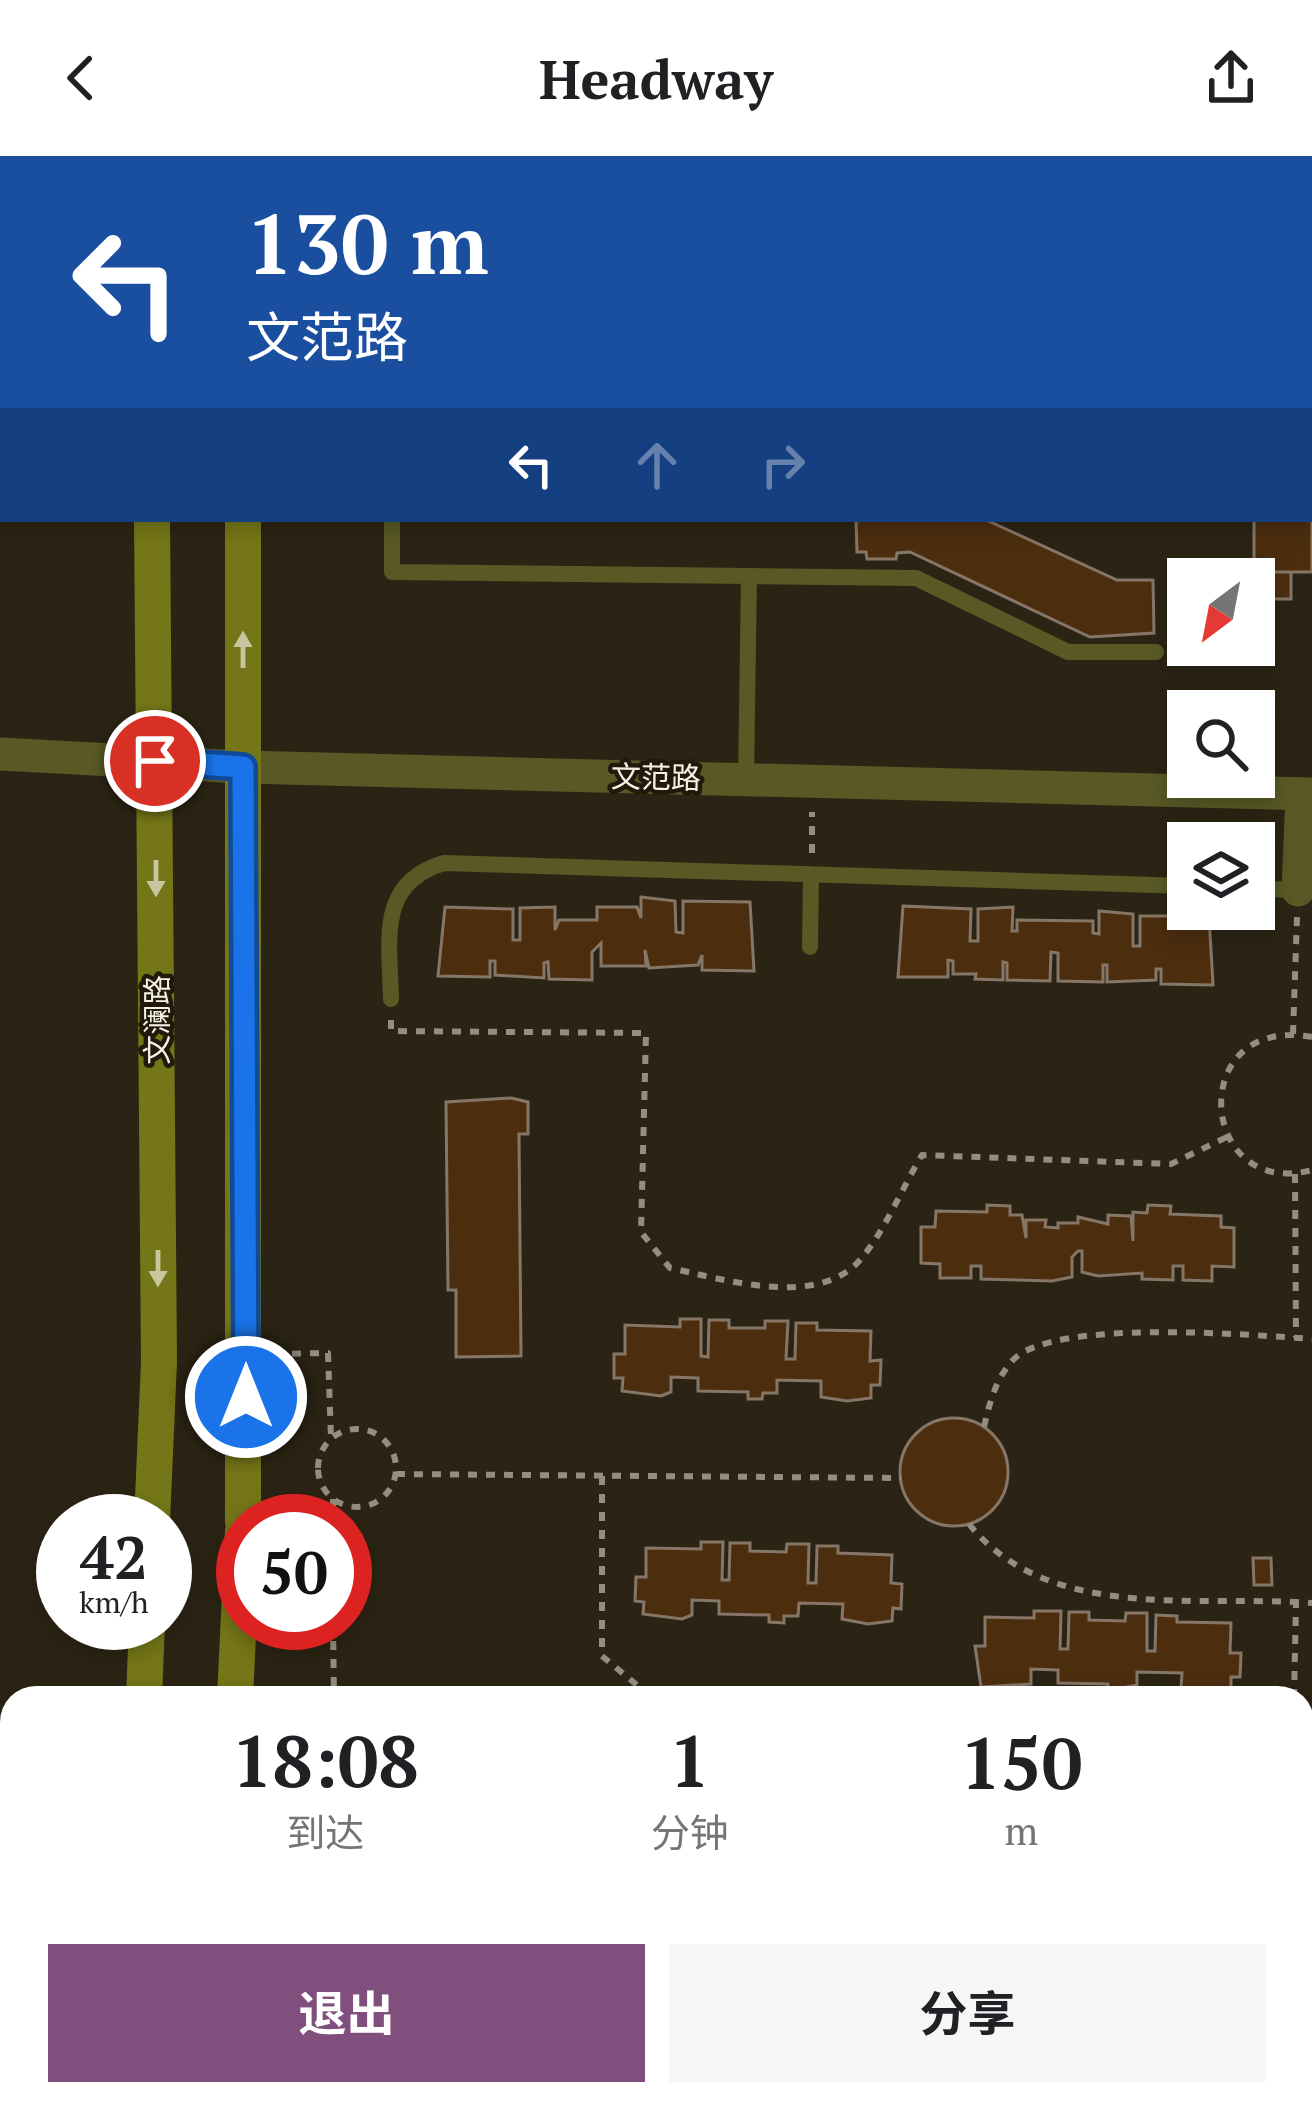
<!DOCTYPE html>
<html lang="zh">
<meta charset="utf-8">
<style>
:root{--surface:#fff;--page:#f6f6f6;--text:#202124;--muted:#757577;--accent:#804f7e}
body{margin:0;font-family:"PT Serif","Noto Sans SC",serif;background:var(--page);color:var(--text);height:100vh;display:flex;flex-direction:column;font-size:45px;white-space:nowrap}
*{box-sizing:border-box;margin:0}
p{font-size:39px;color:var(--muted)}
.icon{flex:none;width:66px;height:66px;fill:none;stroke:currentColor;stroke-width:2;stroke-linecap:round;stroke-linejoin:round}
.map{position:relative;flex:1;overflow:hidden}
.sheet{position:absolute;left:0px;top:1530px;width:1314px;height:420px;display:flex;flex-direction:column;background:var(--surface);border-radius:36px 36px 0 0;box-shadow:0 6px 18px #0003}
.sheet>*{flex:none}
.banner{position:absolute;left:0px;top:0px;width:1314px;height:366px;box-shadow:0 6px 18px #0003;background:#1a4fa0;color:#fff;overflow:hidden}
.needle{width:78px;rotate:212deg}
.controls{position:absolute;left:1167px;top:402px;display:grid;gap:24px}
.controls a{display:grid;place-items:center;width:108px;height:108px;border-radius:0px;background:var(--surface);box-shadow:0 6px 18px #0003;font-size:60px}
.speed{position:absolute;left:36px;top:1338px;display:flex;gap:24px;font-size:60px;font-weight:700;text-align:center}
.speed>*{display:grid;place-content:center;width:156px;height:156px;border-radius:50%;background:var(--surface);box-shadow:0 6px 18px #0003;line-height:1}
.speed small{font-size:30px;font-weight:400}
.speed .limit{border:18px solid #d22;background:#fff;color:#111}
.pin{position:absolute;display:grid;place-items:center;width:102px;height:102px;color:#fff;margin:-51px;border:6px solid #fff;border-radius:50%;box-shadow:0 3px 12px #0007}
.me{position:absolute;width:132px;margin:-66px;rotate:0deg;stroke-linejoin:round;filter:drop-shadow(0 0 9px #0008)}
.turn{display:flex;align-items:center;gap:42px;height:252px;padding:0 48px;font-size:54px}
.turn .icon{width:156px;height:156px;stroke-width:2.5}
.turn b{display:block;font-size:84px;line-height:102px}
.lanes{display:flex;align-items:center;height:114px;padding:0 48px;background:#0003;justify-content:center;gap:60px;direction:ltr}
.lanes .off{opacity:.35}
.eta{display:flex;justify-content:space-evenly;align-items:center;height:204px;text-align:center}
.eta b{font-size:72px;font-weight:700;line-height:84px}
.action{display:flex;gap:24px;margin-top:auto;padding:24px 48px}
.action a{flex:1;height:138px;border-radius:0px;background:var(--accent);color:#fff;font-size:48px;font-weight:700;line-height:138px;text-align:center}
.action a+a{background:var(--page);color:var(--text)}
header{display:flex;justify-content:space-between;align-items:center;height:156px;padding:0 48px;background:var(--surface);font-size:54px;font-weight:700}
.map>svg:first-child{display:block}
.building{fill:#4c2e0f;stroke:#867667;stroke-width:3}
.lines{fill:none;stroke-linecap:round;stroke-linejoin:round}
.path{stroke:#948e81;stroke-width:6;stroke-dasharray:9 9;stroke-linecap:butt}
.lane{stroke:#585925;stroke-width:16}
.street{stroke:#585925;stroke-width:33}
.secondary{stroke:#757617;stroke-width:36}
.primary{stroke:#8a8b32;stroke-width:36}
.oneway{fill:#c8c69e}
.route-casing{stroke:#114b97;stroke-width:30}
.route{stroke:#1a73e8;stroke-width:21}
.labels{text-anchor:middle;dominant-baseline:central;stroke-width:9;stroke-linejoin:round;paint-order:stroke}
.street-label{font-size:30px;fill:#f5f1e6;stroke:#211a0a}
</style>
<header><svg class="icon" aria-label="back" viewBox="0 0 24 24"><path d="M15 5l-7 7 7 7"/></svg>Headway<svg class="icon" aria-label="share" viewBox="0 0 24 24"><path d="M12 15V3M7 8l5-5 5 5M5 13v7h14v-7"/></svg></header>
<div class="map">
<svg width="1312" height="1950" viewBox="0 0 1312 1950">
<rect width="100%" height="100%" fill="#2b2414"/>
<path class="building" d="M945 0H1080L1087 3H952Z
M1312 135V416H1254V363H1311Z
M856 363H984L1117 424H1153L1154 477 1090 481 910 396 897 397 896 403H867L866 396H857Z
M1254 416H1291V443H1254Z
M641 741 675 745 676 776 683 777V745L750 746 754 815 702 814V799L698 809 649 812 645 794 646 810H601V787L592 796V824L549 823 548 806 544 807V822L495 819V805H490V821L438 820 445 751 513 753V784H520V752L555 751V774L559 764H597V751H637L641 762Z
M903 750 971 753 970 785H978V753L1013 751 1012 775H1017V764L1093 765V777L1099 778V755L1133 758V790H1140V760H1209L1213 829 1161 828V813H1156V824L1107 826V809H1103V826L1058 825V797L1051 796 1050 825 1007 824V807L1003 806V824L975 823 976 818H953V805L948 804V821H898Z
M511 942 528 946V978H519L521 1200 456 1201V1134H448L446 946Z
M987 1049 1010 1050V1059H1022L1026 1082V1064H1046L1045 1071 1058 1072V1067H1078V1061L1108 1068V1059L1131 1060 1133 1085V1056L1147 1057 1148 1049 1171 1050 1170 1058 1221 1060V1071L1234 1072V1111L1212 1110V1125L1183 1124V1110H1173V1124L1142 1123V1117L1098 1120 1082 1116V1095H1078L1072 1101V1121L1052 1125 981 1123V1110H971V1122H940V1108L921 1107V1071H935L936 1055 987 1056Z
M680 1163H701V1200L708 1201 709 1164H729V1172H765V1165H788L786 1203H795L796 1167H817V1174L871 1175 870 1205 881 1204 880 1229H871V1242L847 1245 821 1241V1225L777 1224V1237H763L762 1243H748V1236L698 1235V1222L671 1221V1236L661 1240 622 1235 623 1222H614V1198H625V1169L680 1171Z
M900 1316a54 54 0 1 1 108 0a54 54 0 1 1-108 0Z
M701 1386H723L722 1424H729L730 1387H750V1395L786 1396 787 1388H809L808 1427H816L817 1390H838V1397L892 1399 891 1427 902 1428 901 1453 893 1452 892 1465 868 1468 842 1463 843 1448 799 1447 798 1460H784V1467L769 1466V1459L719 1458V1445L692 1444V1459L682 1463 643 1458 644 1446 635 1445 636 1421H646V1392L701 1393Z
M1253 1402H1271L1272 1429H1254Z
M1034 1455H1061L1060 1493H1068L1069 1456H1089V1464L1125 1465 1126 1457H1147V1495H1155L1156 1459 1177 1460V1466L1231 1467 1230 1497H1241L1240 1521H1231V1534L1190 1536 1181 1533 1182 1517 1137 1516V1529L1108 1535V1528L1058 1527V1514L1031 1513V1528L981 1531 975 1490H985V1461L1034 1462Z"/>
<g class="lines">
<path class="path" d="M812 697V656
M391 864V875L646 877 641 1076 670 1112C723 1123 817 1153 860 1104 885 1075 902 1032 922 999L1171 1008 1227 981
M1293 878 1297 761
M1312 881C1184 858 1198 1045 1312 1014
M1295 1018 1296 1182
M274 1198 328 1197 331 1282
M984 1271C990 1246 995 1224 1013 1204 1053 1162 1253 1179 1312 1183
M318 1312a39 39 0 1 1 78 0a39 39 0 1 1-78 0Z
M396 1318 901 1322
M602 1320V1500L643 1534 853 1537 861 1542
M333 1343V1365
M969 1368C1045 1463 1186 1441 1296 1446
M333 1467 334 1542
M1294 1542 1296 1446 1312 1447
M1302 1592H1312"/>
<path class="lane" d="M394 3V0
M392 363V416L749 420
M746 623 749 420 916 422 1068 496H1156
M1254 733 1299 734
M810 791 811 718
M391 843C390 786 376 727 444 707L1188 730
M1302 1900 1312 1901"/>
<path class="street" d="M0 598 243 611 1312 638
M1298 734 1302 638
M1280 1950 1281 1938"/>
<path class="secondary" d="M147 0V3
M242 0V3
M243 363V1365
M152 1365 159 1206 152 363
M144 1542 147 1467
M235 1542 243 1375
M0 1869 12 1875
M181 1938 300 1950"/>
<path class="primary" d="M124 1950 126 1938
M215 1950 216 1944"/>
</g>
<defs><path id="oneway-solid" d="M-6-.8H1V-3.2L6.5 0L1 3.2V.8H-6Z" transform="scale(3)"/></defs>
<g class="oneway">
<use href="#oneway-solid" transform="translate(243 494) rotate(-90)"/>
<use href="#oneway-solid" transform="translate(156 722) rotate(90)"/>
<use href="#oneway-solid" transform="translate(158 1112) rotate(90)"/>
</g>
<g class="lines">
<g class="route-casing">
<path id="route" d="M155 605 243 611 246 1241"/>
</g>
<use href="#route" class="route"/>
</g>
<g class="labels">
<g class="street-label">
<text transform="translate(656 621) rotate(1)">文范路</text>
<text transform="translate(157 864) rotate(-90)">文澜路</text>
</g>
</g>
</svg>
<div class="controls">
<a><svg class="needle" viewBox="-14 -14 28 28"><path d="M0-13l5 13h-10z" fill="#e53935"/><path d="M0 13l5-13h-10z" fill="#757577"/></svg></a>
<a><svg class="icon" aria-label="search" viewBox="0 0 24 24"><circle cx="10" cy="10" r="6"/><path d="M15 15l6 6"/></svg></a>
<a><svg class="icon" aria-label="layers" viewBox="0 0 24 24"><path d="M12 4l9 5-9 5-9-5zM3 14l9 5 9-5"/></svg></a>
</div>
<div class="speed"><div>42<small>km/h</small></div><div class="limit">50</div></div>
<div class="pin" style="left:155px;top:605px;background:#d93025"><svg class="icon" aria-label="arrive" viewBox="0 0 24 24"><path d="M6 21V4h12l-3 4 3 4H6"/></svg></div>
<svg class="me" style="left:246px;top:1241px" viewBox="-20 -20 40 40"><circle r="17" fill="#1a73e8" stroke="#fff" stroke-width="3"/><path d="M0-11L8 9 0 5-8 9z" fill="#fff"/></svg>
<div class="banner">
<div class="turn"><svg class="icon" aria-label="left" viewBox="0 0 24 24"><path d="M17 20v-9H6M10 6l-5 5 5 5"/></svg><div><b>130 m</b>文范路</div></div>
<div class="lanes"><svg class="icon" aria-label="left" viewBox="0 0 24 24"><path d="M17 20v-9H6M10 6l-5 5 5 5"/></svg><svg class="icon off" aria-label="ahead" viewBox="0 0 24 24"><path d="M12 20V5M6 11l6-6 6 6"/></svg><svg class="icon off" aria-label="right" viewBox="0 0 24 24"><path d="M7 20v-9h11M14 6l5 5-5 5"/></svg></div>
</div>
<section class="sheet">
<div class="eta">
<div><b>18:08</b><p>到达</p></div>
<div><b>1</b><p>分钟</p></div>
<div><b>150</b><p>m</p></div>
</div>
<div class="action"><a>退出</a><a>分享</a></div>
</section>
</div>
